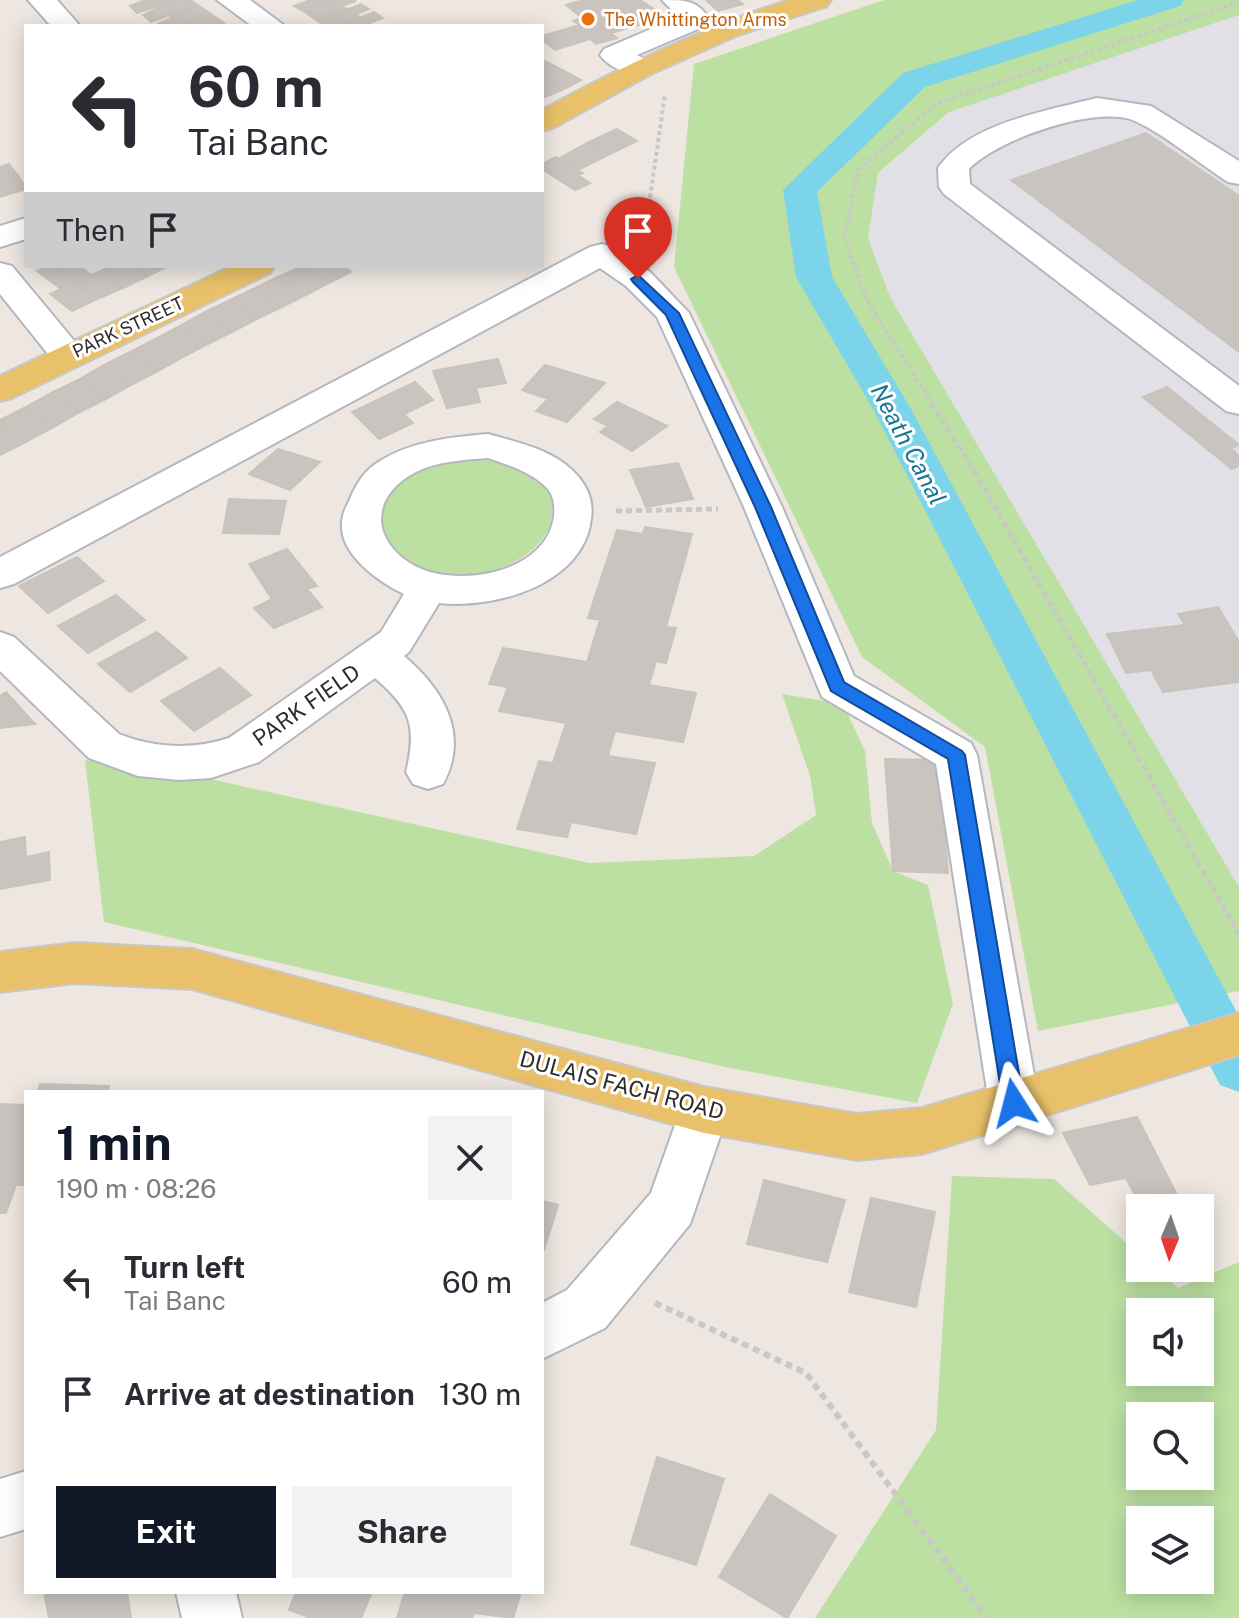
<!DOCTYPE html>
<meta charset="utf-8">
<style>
:root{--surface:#fff;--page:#f2f2f3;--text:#2b2b33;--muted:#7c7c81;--accent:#111827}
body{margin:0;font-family:"Public Sans",sans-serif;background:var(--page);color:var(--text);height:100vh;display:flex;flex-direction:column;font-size:30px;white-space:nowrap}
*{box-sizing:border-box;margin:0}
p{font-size:26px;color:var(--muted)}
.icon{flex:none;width:44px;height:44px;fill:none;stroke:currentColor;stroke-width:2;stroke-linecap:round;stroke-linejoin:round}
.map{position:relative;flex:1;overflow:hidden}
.side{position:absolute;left:24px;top:1090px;width:520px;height:504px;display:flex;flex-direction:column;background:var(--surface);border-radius:0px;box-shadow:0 4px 20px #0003}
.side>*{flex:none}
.hud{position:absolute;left:24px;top:24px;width:520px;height:244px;border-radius:0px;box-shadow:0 4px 20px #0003;background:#fff;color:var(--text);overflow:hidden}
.needle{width:52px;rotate:182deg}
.controls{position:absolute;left:1126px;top:1194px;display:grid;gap:16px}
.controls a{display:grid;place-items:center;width:88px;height:88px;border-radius:0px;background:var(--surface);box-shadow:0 4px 20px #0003;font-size:40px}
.pin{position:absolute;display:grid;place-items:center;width:68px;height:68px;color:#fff;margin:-82px -34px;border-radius:50% 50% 50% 0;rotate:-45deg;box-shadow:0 0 8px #0007}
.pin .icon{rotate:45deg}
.me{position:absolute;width:88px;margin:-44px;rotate:351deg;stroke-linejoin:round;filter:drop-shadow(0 0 6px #0008)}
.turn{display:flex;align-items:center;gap:28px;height:168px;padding:0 32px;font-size:36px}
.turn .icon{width:104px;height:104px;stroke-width:2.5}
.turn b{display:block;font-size:56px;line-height:68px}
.then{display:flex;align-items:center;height:76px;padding:0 32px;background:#0003;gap:16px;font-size:30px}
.round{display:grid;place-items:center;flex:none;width:84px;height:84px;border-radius:0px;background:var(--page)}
.headline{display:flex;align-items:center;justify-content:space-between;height:136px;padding:0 32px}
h1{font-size:48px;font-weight:700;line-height:60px;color:var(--accent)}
.primary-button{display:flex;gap:16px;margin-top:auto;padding:16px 32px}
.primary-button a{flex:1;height:92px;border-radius:0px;background:var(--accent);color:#fff;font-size:32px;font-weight:700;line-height:92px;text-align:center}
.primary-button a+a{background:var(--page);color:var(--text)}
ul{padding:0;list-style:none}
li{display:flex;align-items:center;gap:24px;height:112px;padding:0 32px}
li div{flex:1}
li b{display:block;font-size:30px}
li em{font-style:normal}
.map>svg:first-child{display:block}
.industrial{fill:#e2e0e7}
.green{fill:#bce0a1;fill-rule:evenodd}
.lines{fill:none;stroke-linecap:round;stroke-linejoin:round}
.canal{fill:#7bd4e9;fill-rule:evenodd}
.building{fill:#c9c4c0;stroke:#c9c3ba;stroke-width:2}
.minor-casing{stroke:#b4b7bf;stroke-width:4}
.major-casing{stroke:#c8c8c8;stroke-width:4}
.path-far2{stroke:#c8c8c8;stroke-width:4;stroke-dasharray:4 3;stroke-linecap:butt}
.path-far1{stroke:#c8c8c8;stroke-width:5;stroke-dasharray:6 4;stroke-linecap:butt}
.path{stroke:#c8c8c8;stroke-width:6;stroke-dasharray:7 5;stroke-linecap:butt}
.minor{fill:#fff;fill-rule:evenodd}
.major{fill:#e9c16a;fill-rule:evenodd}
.route{fill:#1a73e8;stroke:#114b97;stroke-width:2}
.food-dot{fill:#e8710a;stroke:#fff;stroke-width:3}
.labels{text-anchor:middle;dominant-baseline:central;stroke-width:6;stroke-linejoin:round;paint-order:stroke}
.far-food-label{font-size:18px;fill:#c56008;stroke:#fff;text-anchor:start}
.far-street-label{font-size:18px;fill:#2d2d2d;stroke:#fff}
.street-label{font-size:22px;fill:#2d2d2d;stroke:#fff}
.water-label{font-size:24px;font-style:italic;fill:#167699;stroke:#fff}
</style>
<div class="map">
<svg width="1239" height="1618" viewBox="0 0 1239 1618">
<rect width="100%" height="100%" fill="#eee7e1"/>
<path class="industrial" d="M1237 15 1239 17V887L890 297 868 238 878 174 949 112Z"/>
<path class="green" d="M884 0H1239V15L949 112 878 173 868 238 890 297 1239 887V991L1038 1031 985 747 862 657 674 267 694 64Z
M485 457C603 481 550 579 451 575 436 574 417 571 404 562 395 556 387 543 379 535 379 526 377 511 380 503 397 463 448 459 485 457Z
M782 694 843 704 865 751 872 823 893 871 928 885 953 1004 917 1103 725 1067 104 922 85 760 201 777 589 863 754 856 816 815 810 776Z
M952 1176 1054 1179 1140 1255V1268H1155L1178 1288 1239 1262V1618H815L936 1430ZM1140 1312H1200V1372H1140ZM1140 1416H1200V1476H1140ZM1140 1520H1200V1580H1140Z"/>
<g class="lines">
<path class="canal" d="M1138 0H1184L1180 6 925 87 817 192 832 277 911 409 1239 1016V1092L1220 1085 873 409 796 277 783 190 903 73Z"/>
</g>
<path class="building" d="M146 0H145H175L137 13 130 6Z
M175 0H190L198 5 151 22 143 15Z
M310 0H332L305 12 294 6Z
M336 0 356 1 342 6 347 9 318 21 305 12Z
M584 0H640L666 17 611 33 617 38 596 44 590 39 555 50 542 40V36L580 25 573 21 582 18 566 5Z
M706 0H737L743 4 718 11Z
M361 4 369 9 356 14 361 18 340 26H326L318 21Z
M198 5 212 15 181 26 157 24 172 18 169 16Z
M374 12 383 18 369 23 374 26H340Z
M212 15 224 23 214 26 183 25Z
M545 61 581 80 562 90 542 79V62Z
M542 79 562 90 542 98Z
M617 129 637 141 610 154 589 142Z
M1146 133 1239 196V352L1011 180Z
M589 142 610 154 578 170 558 159Z
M556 157 583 173 578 175 590 183 575 190 542 169V164Z
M9 164 19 177 0 183V167Z
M19 177 26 189 0 197V183Z
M49 266H53L97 299 72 311 50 294 61 289 37 271Z
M53 266H79L92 275 101 271 123 288 97 299Z
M111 266H134L148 276 123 288 101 271Z
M134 266H168L148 276Z
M302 266 329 283 306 295 278 277Z
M302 266H342L351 272 329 283Z
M278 277 306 295 282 307 253 289Z
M253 289 282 307 257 319 230 300Z
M230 300 257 319 232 332 205 312Z
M205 312 232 332 208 344 180 326Z
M180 326 208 344 183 357 155 339Z
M155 339 183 357 158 371 130 352Z
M130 352 158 371 131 385 104 365Z
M498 359 506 383 476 388 480 402 447 408 433 371Z
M104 365 131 385 106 399 78 380Z
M545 365 605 383 567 422 536 411 548 399 522 390Z
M78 380 106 399 78 413 51 393Z
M415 382 433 400 404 414 413 423 379 439 352 412Z
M1167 387 1239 445 1231 448 1239 456V466L1232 469 1143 397Z
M51 393 78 413 52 428 24 408Z
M617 402 667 426 632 451 600 432 608 426 594 419Z
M24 408 52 428 24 443 0 420Z
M0 423 24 443 0 455Z
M278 449 320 462 290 490 249 474Z
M678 463 693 499 646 507 630 470Z
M229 499 286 501 279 534 223 533Z
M645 527 692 534 666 627 676 628 666 663 656 661 649 685 696 693 683 742 615 731 608 756 655 763 636 834 571 822 567 837 517 829 539 761 553 763 566 723 499 711 508 687 489 684 503 648 587 662 600 620 588 618 617 530 643 534Z
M287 549 317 586 307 589 322 607 274 628 254 608 272 599 249 564Z
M77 557 104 581 48 613 19 586Z
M116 595 145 620 88 653 58 626Z
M1218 607 1239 642V682L1163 692 1151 670 1126 673 1107 634 1185 625 1178 614Z
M157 632 187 658 130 692 98 664Z
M220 668 251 695 194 731 161 701Z
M6 692 35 724 0 728V696Z
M885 759 938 760 948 873 893 871Z
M25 837 26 857 49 852 50 880 0 889V842Z
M40 1084 109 1086 108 1092H38Z
M0 1104 26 1105V1185H16L6 1213H0Z
M1137 1117 1180 1201 1142 1208 1126 1178 1090 1185 1063 1133Z
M764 1180 845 1200 827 1262 747 1244Z
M871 1198 935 1212 916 1307 849 1292Z
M542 1201 558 1205 544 1250H542Z
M657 1457 724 1479 696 1565 631 1544Z
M770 1494 836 1536 787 1618 719 1577Z
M44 1592H127L131 1618H49Z
M296 1592H372L361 1618H311L289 1610Z
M405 1592H521L513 1618 474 1613 472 1618H397Z"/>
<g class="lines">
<g class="minor-casing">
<path id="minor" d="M28 0H57L80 26H51Z
M217 0H250L285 26H252Z
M662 0C683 0 700 0 709 20L705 26 637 55 651 62 655 68 651 74C635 78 610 69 600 55L604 49 679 17Z
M1097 98 1151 106 1239 161V184L1228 182C1200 164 1164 134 1135 121 1097 104 996 140 969 169L970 184 1239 386V414L1226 411 944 194 939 187 938 168C969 123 1046 111 1097 98Z
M26 218V239L0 247V226Z
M602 244 614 247 650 272 689 313 782 507 854 676 971 743 977 755 1039 1103 1032 1119 1014 1125 996 1119 989 1103 936 764 822 697 744 507 657 317 626 286 600 268 14 584 0 588V557L590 247Z
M0 263 12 266 80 348 85 356 80 364 68 367 56 364 0 294Z
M488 434C517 442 550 449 572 470 586 483 594 500 591 519 583 585 495 609 439 603L409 652 404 656C443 689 470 734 443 784L428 789 413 784 406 772C417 726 411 709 375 678L259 762 211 778 179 780 138 776 89 758 0 671V632L14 637 119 734C154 748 193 750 229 738L381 632 404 594C377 581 334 551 343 516 344 510 348 504 350 499 357 482 365 470 380 461 412 441 452 437 488 434ZM488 458C508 465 531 472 547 488 554 496 555 506 554 516 547 574 455 589 413 565 369 539 371 495 416 472 438 461 463 460 488 458Z
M704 1087 722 1094 729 1110 690 1224 605 1328 542 1359V1303L567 1290 651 1193 686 1094Z
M26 1471V1529L0 1537V1479Z
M176 1592H236L242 1618H182Z"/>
</g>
<g class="major-casing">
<path id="major" d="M789 0H831L827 6 738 35 651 74 553 128 542 131V110C625 65 700 29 789 0Z
M232 266H274L270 273 12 398 0 401V376Z
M75 943 192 949 704 1087 857 1114 922 1108 1239 1013V1055L922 1154 857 1160 704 1133 192 989 75 983 0 992V952Z"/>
</g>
<path class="path-far2" d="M644 239 665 94
M933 405 867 301 845 238 858 170 935 104 1239 2"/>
<path class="path-far1" d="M931 403 972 467 1238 932
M616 511 718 509"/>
<path class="path" d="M1236 930 1239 934
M655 1303 806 1373 987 1618"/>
<use href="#minor" class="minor"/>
<use href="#major" class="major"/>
</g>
<path class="route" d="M638 275 679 313 771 507 844 682 962 751 965 755 1024 1103 1021 1109 1014 1112 1006 1109 1003 1103 948 759 831 691 755 507 666 315 633 282 631 279Z"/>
<circle class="food-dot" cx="588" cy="19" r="8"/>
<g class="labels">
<g class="far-food-label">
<text x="604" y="19">The Whittington Arms</text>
</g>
<g class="far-street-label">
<text transform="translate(128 327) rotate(-25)">PARK STREET</text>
</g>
<g class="street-label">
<text transform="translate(306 705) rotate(-35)">PARK FIELD</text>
<text transform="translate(622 1085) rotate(15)">DULAIS FACH ROAD</text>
</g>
<g class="water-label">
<text transform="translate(909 444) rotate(62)">Neath Canal</text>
</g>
</g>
</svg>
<div class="controls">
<a><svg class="needle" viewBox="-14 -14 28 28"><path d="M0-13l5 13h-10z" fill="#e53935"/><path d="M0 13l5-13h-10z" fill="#7c7c81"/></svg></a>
<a><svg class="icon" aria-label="sound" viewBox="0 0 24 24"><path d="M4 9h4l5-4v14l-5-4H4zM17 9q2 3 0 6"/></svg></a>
<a><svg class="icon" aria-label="search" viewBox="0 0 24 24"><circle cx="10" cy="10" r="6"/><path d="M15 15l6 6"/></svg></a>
<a><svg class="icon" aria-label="layers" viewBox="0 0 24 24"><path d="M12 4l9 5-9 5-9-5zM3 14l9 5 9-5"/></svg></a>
</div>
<div class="pin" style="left:638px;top:279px;background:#d93025"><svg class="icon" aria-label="arrive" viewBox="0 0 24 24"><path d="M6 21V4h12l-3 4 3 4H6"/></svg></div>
<svg class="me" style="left:1014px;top:1103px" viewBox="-20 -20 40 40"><path d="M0-17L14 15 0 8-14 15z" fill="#1a73e8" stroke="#fff" stroke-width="4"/></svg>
<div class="hud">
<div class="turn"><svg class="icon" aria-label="left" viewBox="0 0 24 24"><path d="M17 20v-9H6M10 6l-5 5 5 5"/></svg><div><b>60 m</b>Tai Banc</div></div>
<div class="then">Then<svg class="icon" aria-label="arrive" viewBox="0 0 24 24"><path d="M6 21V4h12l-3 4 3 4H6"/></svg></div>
</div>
<section class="side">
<div class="headline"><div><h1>1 min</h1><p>190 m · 08:26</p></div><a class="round"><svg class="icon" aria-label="close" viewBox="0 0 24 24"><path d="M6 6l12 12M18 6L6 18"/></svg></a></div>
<ul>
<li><svg class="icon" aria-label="left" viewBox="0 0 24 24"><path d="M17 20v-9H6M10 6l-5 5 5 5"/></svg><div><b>Turn left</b><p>Tai Banc</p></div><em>60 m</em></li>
<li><svg class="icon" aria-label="arrive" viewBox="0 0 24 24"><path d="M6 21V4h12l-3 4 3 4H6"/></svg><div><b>Arrive at destination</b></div><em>130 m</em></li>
</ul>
<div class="primary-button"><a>Exit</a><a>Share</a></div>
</section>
</div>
